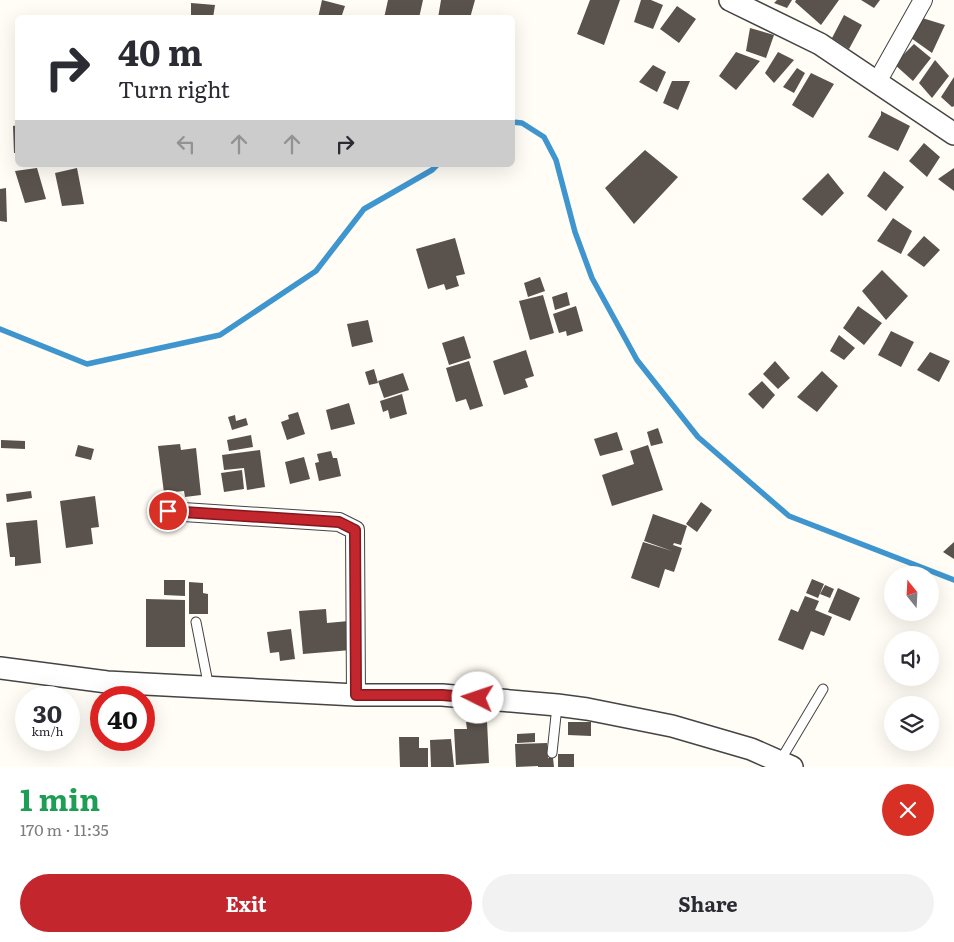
<!DOCTYPE html>
<meta charset="utf-8">
<style>
:root{--surface:#fff;--page:#f2f2f3;--text:#2b2b33;--muted:#7c7c81;--accent:#c4262e}
body{margin:0;font-family:Literata,serif;background:var(--page);color:var(--text);height:100vh;display:flex;flex-direction:column;font-size:19px;white-space:nowrap}
*{box-sizing:border-box;margin:0}
p{font-size:16px;color:var(--muted)}
.icon{flex:none;width:28px;height:28px;fill:none;stroke:currentColor;stroke-width:2;stroke-linecap:round;stroke-linejoin:round}
.map{position:relative;height:767px;overflow:hidden}
.details{display:flex;flex-direction:column;background:var(--surface);flex:1}
.details>*{flex:none}
.top-card{position:absolute;left:15px;top:15px;width:500px;height:152px;border-radius:8px;box-shadow:0 5px 20px #0002;background:#fff;color:var(--text);overflow:hidden}
.needle{width:32px;rotate:342deg}
.fabs{position:absolute;left:884px;top:566px;display:grid;gap:10px}
.fabs a{display:grid;place-items:center;width:55px;height:55px;border-radius:50%;background:var(--surface);box-shadow:0 5px 20px #0002;font-size:25px}
.speed{position:absolute;left:15px;top:686px;display:flex;gap:10px;font-size:25px;font-weight:700;text-align:center}
.speed>*{display:grid;place-content:center;width:65px;height:65px;border-radius:50%;background:var(--surface);box-shadow:0 5px 20px #0002;line-height:1}
.speed small{font-size:12px;font-weight:400}
.speed .limit{border:8px solid #d22;background:#fff;color:#111}
.pin{position:absolute;display:grid;place-items:center;width:42px;height:42px;color:#fff;margin:-21px;border:2px solid #fff;border-radius:50%;box-shadow:0 1px 5px #0007}
.me{position:absolute;width:55px;margin:-28px;rotate:274deg;stroke-linejoin:round;filter:drop-shadow(0 0 4px #0008)}
.turn{display:flex;align-items:center;gap:18px;height:105px;padding:0 20px;font-size:22px}
.turn .icon{width:65px;height:65px;stroke-width:2.5}
.turn b{display:block;font-size:35px;line-height:42px}
.lanes{display:flex;align-items:center;height:48px;padding:0 20px;background:#0003;justify-content:center;gap:25px;direction:ltr}
.lanes .off{opacity:.35}
.round{display:grid;place-items:center;flex:none;width:52px;height:52px;border-radius:26px;background:var(--page)}
.overview{display:flex;align-items:center;justify-content:space-between;height:85px;padding:0 20px}
h1{font-size:30px;font-weight:700;line-height:38px;color:#1e9e55}
.button{display:flex;gap:10px;margin-top:auto;padding:10px 20px}
.button a{flex:1;height:58px;border-radius:30px;background:var(--accent);color:#fff;font-size:20px;font-weight:700;line-height:58px;text-align:center}
.button a+a{background:var(--page);color:var(--text)}
.map>svg:first-child{display:block}
.lines{fill:none;stroke-linecap:round;stroke-linejoin:round}
.stream{stroke:#3f96cf;stroke-width:5.5}
.building{fill:#5a524d}
.service-casing{stroke:#444;stroke-width:11}
.minor-casing{stroke:#444;stroke-width:20}
.tertiary-casing{stroke:#444;stroke-width:24}
.service{stroke:#fff;stroke-width:9}
.minor{stroke:#fff;stroke-width:18}
.tertiary{stroke:#fff;stroke-width:21}
.route-casing{stroke:#7f191e;stroke-width:12}
.route{stroke:#c4262e;stroke-width:9}
</style>
<div class="map">
<svg width="954" height="767" viewBox="0 0 954 767">
<rect width="100%" height="100%" fill="#fffdf5"/>
<g class="lines">
<path class="stream" d="M512 122 522 123 544 137 556 160 575 232 592 278 637 360 698 437 789 516 954 580
M0 329 87 364 220 335 316 271 364 209 432 170 437 165"/>
</g>
<path class="building" d="M322 0 345 6 341 18H318Z
M388 0H423L419 18H384Z
M441 0H475L470 18H438Z
M590 0H620L604 45 577 34Z
M641 0H651L663 5 653 29 634 22Z
M777 0H792L787 8 774 3Z
M796 0H839L821 25 795 2Z
M861 0H880L874 8Z
M191 3 215 5 213 18H191Z
M677 6 696 19 679 43 660 29Z
M844 15 862 25 849 49 832 38Z
M919 17 945 25 932 53 911 38Z
M750 28 774 35 766 58 746 51Z
M914 44 931 58 913 81 894 64Z
M736 52 760 61 736 90 719 76Z
M778 52 794 60 774 83 765 73Z
M935 60 949 76 932 98 919 83Z
M653 65 666 72 657 92 639 82Z
M797 68 805 73 794 93 783 87Z
M811 73 834 84 813 118 792 105Z
M954 77V106L952 107 941 97Z
M672 81H690L678 110 663 103Z
M881 111 910 126 898 151 868 137 881 115Z
M18 125V153H14L13 126Z
M924 143 940 157 927 177 909 161Z
M645 150 678 177 634 224 605 188Z
M37 168 46 199 25 203 15 171Z
M77 168 84 204 62 206 55 173Z
M954 168V191L938 179Z
M884 171 904 187 886 211 867 196Z
M828 173 844 193 822 216 802 199Z
M6 188 7 222 0 221V189Z
M893 218 912 231 901 254 877 241Z
M924 236 940 250 924 267 907 255Z
M455 238 465 274 456 276 459 286 446 290 444 284 428 289 416 249Z
M882 270 908 296 886 320 862 291Z
M540 277 545 291 528 297 524 283Z
M567 292 570 305 555 310 552 297Z
M543 295 554 333 530 340 519 301Z
M576 306 583 331 567 336 566 331 559 333 553 314Z
M858 306 882 323 864 345 843 328Z
M368 320 373 342 352 347 347 324Z
M891 331 914 342 901 367 878 355Z
M839 335 855 348 844 360 830 351Z
M464 336 471 358 449 365 442 343Z
M526 350 534 376 525 379 528 387 504 395 493 361Z
M930 352 950 361 939 382 917 370Z
M469 361 483 406 470 410 466 399 456 402 446 368Z
M775 361 790 378 778 389 763 374Z
M374 369 378 383 369 385 365 372Z
M822 371 838 386 817 412 797 397Z
M403 373 409 390 384 398 378 381Z
M762 381 775 395 763 409 748 394Z
M402 394 407 414 390 419 388 410 383 412 380 401Z
M349 403 355 424 331 430 326 410Z
M298 412 305 434 287 440 281 422 289 419 288 415Z
M235 415 236 421 246 418 248 425 232 430 228 417Z
M658 428 663 443 651 446 647 432Z
M617 432 623 450 600 456 594 439Z
M251 435 253 447 229 451 227 440Z
M1 440 25 441V449L1 448Z
M180 444 181 450 196 448 201 495 185 497 184 491 164 493 158 446Z
M78 445 94 449 91 460 75 456Z
M648 445 663 490 612 506 602 475 634 464 630 451Z
M260 450 265 487 247 490 244 468 224 470 222 455Z
M331 451 333 458H337L341 476 319 481 315 463 319 462 317 454Z
M304 457 310 479 290 484 285 462Z
M242 470 244 489 224 492 221 473Z
M31 491 32 498 7 502 6 494Z
M95 496 99 527 91 528 93 544 66 548 60 501Z
M701 502 712 510 697 532 686 524Z
M653 514 687 526 681 545 674 543 673 545 682 548 674 572 665 569 659 588 631 578 643 542 672 551 644 541Z
M37 520 41 563 15 566V557H10L6 523Z
M954 542V559L943 552Z
M812 579 824 584 818 598 806 593Z
M164 580H185V596L164 595Z
M189 582 203 583V593L208 594V614H189Z
M825 585 834 589 830 598 820 594Z
M838 588 860 598 850 621 828 612Z
M805 596 819 601 815 610 832 617 824 636 811 631 803 650 778 640 791 609 798 612Z
M146 599 185 600V647H146Z
M326 609 327 623 349 621 351 650 303 654 299 611Z
M291 629 295 659 280 661 279 652 270 653 267 632Z
M487 721 489 763 456 765 454 729H467L466 722Z
M568 722H591V736L568 735Z
M535 733V742L517 743V734Z
M399 737H419V748H428V767H400Z
M451 739 454 767H431L430 740Z
M547 743 548 758H553L554 767H538V766L516 767 515 744Z
M558 754H574V767H558Z"/>
<g class="lines">
<g class="service-casing">
<path id="service" d="M196 622 209 688
M552 753 557 706
M780 761 823 689"/>
</g>
<g class="minor-casing">
<path id="minor" d="M877 82 923 0
M168 511 339 522 355 530 356 695"/>
</g>
<g class="tertiary-casing">
<path id="tertiary" d="M730 0 820 44 954 134
M0 668 107 682 356 695H442L557 705 587 709 672 726 751 749 792 767"/>
</g>
<use href="#service" class="service"/>
<use href="#minor" class="minor"/>
<use href="#tertiary" class="tertiary"/>
</g>
<g class="lines">
<g class="route-casing">
<path id="route" d="M168 511 339 522 355 530 356 695H442L478 698"/>
</g>
<use href="#route" class="route"/>
</g>
</svg>
<div class="fabs">
<a><svg class="needle" viewBox="-14 -14 28 28"><path d="M0-13l5 13h-10z" fill="#e53935"/><path d="M0 13l5-13h-10z" fill="#7c7c81"/></svg></a>
<a><svg class="icon" aria-label="sound" viewBox="0 0 24 24"><path d="M4 9h4l5-4v14l-5-4H4zM17 9q2 3 0 6"/></svg></a>
<a><svg class="icon" aria-label="layers" viewBox="0 0 24 24"><path d="M12 4l9 5-9 5-9-5zM3 14l9 5 9-5"/></svg></a>
</div>
<div class="speed"><div>30<small>km/h</small></div><div class="limit">40</div></div>
<div class="pin" style="left:168px;top:511px;background:#d93025"><svg class="icon" aria-label="arrive" viewBox="0 0 24 24"><path d="M6 21V4h12l-3 4 3 4H6"/></svg></div>
<svg class="me" style="left:478px;top:698px" viewBox="-20 -20 40 40"><circle r="19" fill="#fff"/><path d="M0-13L10 11 0 6-10 11z" fill="#c4262e"/></svg>
<div class="top-card">
<div class="turn"><svg class="icon" aria-label="right" viewBox="0 0 24 24"><path d="M7 20v-9h11M14 6l5 5-5 5"/></svg><div><b>40 m</b>Turn right</div></div>
<div class="lanes"><svg class="icon off" aria-label="left" viewBox="0 0 24 24"><path d="M17 20v-9H6M10 6l-5 5 5 5"/></svg><svg class="icon off" aria-label="ahead" viewBox="0 0 24 24"><path d="M12 20V5M6 11l6-6 6 6"/></svg><svg class="icon off" aria-label="ahead" viewBox="0 0 24 24"><path d="M12 20V5M6 11l6-6 6 6"/></svg><svg class="icon" aria-label="right" viewBox="0 0 24 24"><path d="M7 20v-9h11M14 6l5 5-5 5"/></svg></div>
</div>
</div>
<section class="details">
<div class="overview"><div><h1>1 min</h1><p>170 m · 11:35</p></div><a class="round" style="background:#d93025;color:#fff"><svg class="icon" aria-label="close" viewBox="0 0 24 24"><path d="M6 6l12 12M18 6L6 18"/></svg></a></div>
<div class="button"><a>Exit</a><a>Share</a></div>
</section>
